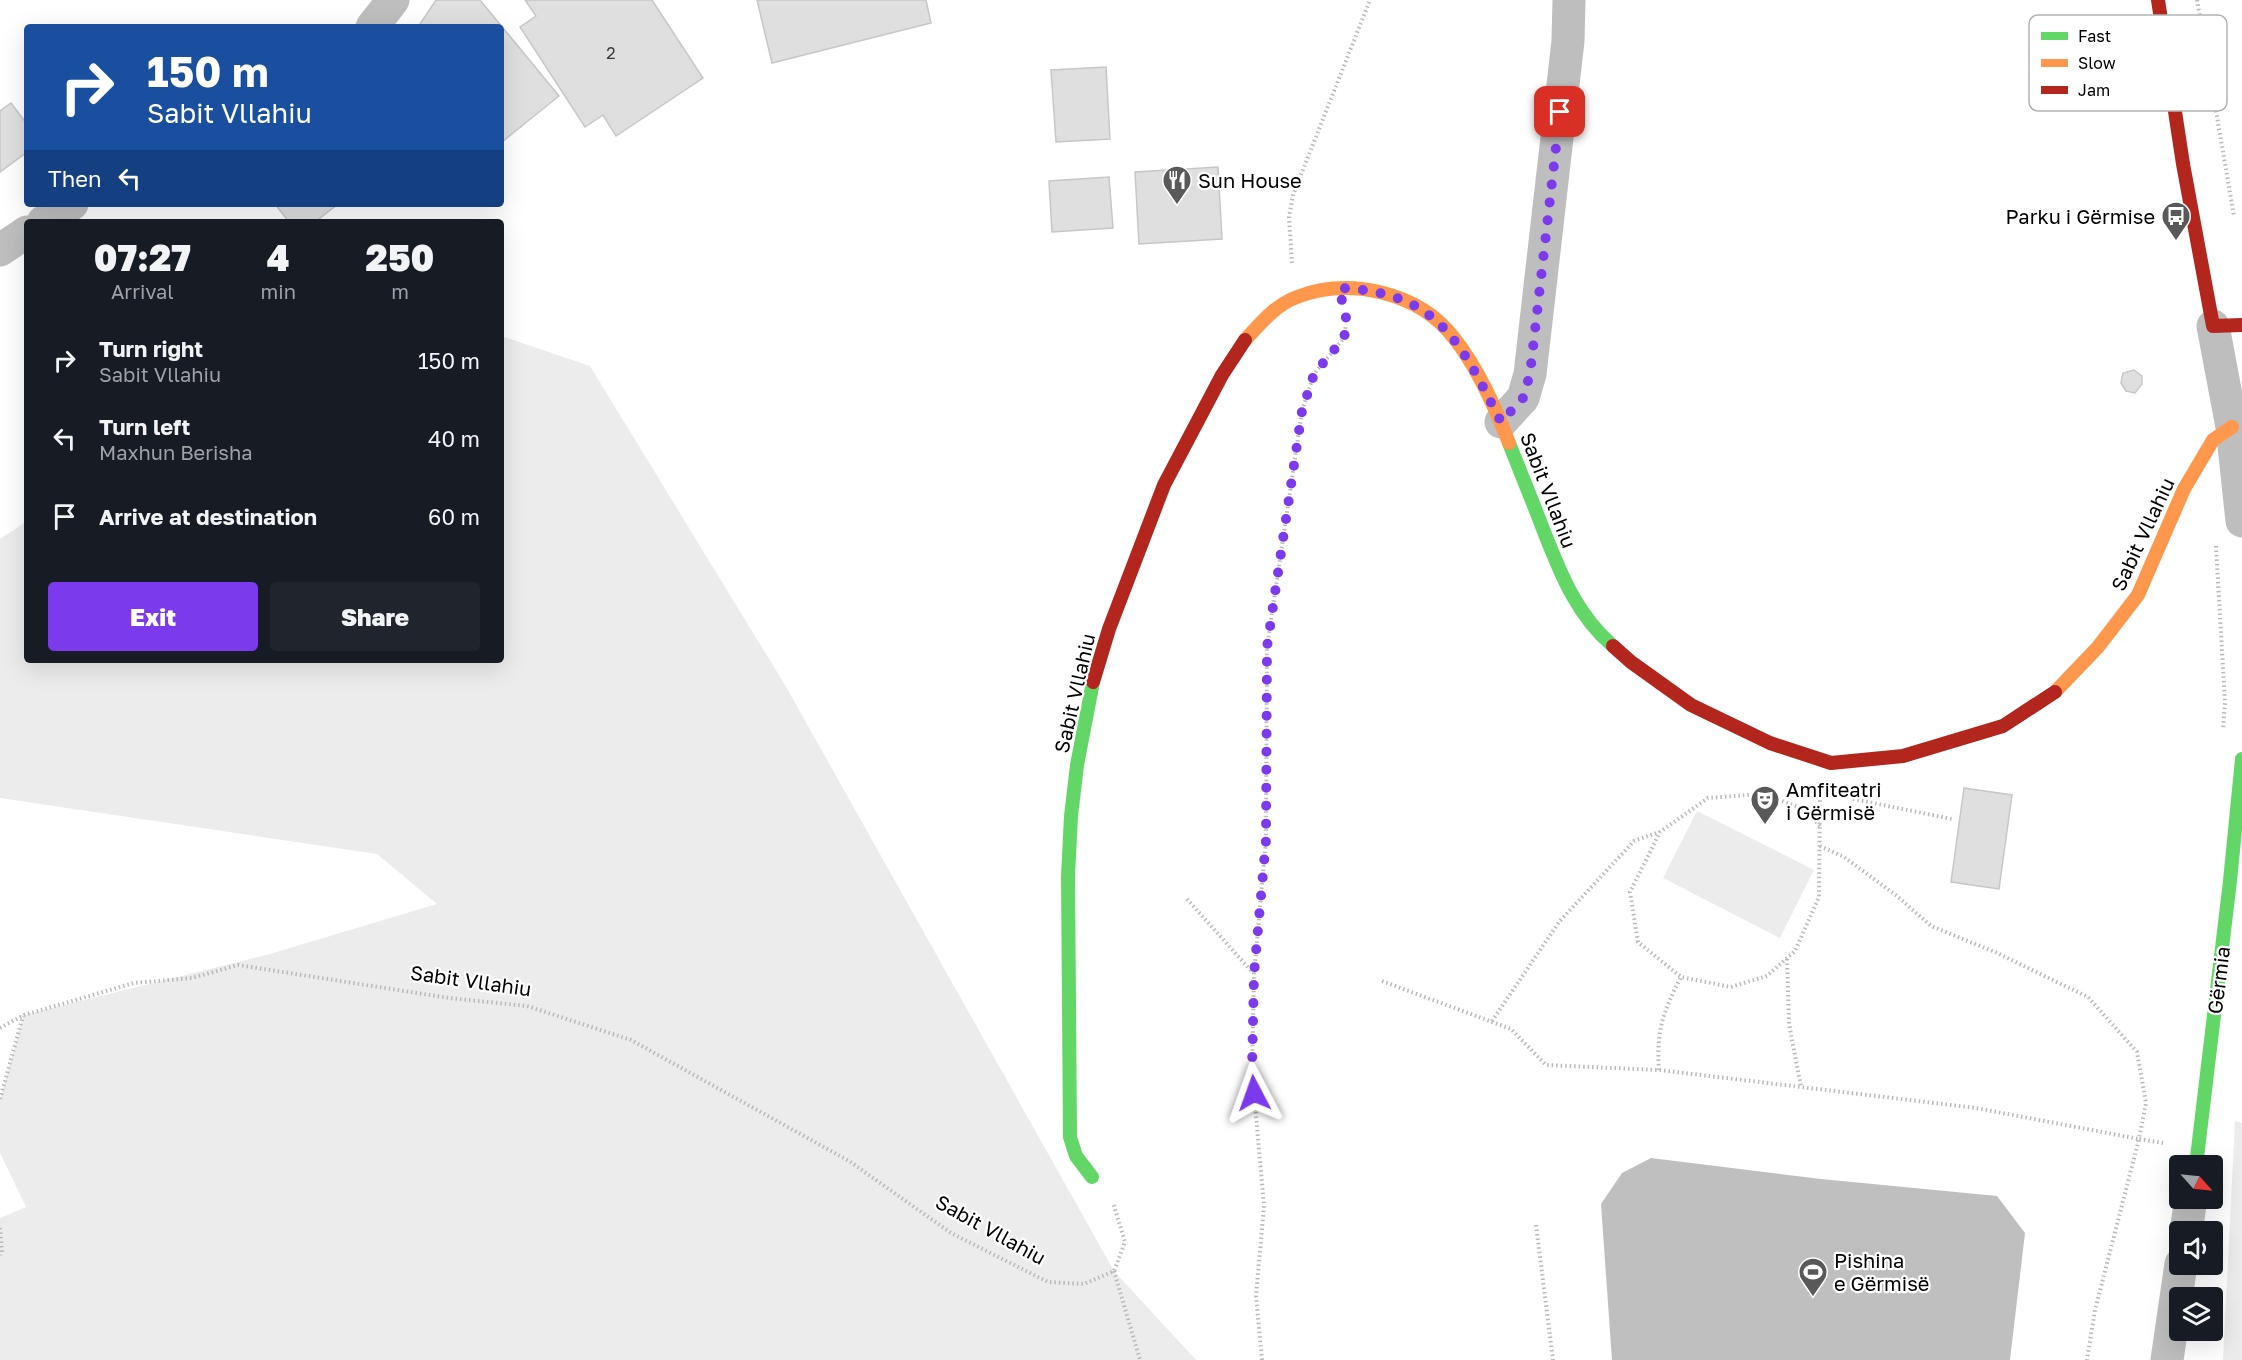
<!DOCTYPE html>
<meta charset="utf-8">
<style>
:root{--surface:#171b24;--page:#20242c;--text:#f1f3f6;--muted:#9ea1a6;--accent:#7c3aed}
body{margin:0;font-family:"Golos Text",sans-serif;background:var(--page);color:var(--text);height:100vh;display:flex;flex-direction:column;font-size:22px;white-space:nowrap}
*{box-sizing:border-box;margin:0}
p{font-size:20px;color:var(--muted)}
.icon{flex:none;width:33px;height:33px;fill:none;stroke:currentColor;stroke-width:2;stroke-linecap:round;stroke-linejoin:round}
.map{position:relative;flex:1;overflow:hidden}
.sheet{position:absolute;left:24px;top:219px;width:480px;height:444px;display:flex;flex-direction:column;background:var(--surface);border-radius:6px;box-shadow:0 6px 24px #0002}
.sheet>*{flex:none}
.banner{position:absolute;left:24px;top:24px;width:480px;height:183px;border-radius:6px;box-shadow:0 6px 24px #0002;background:#1a4fa0;color:#fff;overflow:hidden}
.needle{width:39px;rotate:117deg}
.tools{position:absolute;left:2169px;top:1155px;display:grid;gap:12px}
.tools a{display:grid;place-items:center;width:54px;height:54px;border-radius:6px;background:var(--surface);box-shadow:0 6px 24px #0002;font-size:30px}
.pin{position:absolute;display:grid;place-items:center;width:51px;height:51px;color:#fff;margin:-26px;border-radius:12px;box-shadow:0 3px 9px #0006}
.me{position:absolute;width:66px;margin:-33px;rotate:356deg;stroke-linejoin:round;filter:drop-shadow(0 0 4px #0008)}
.turn{display:flex;align-items:center;gap:21px;height:126px;padding:0 24px;font-size:27px}
.turn .icon{width:78px;height:78px;stroke-width:2.5}
.turn b{display:block;font-size:42px;line-height:51px}
.then{display:flex;align-items:center;height:57px;padding:0 24px;background:#0003;gap:12px;font-size:22px}
.eta{display:flex;justify-content:space-evenly;align-items:center;height:102px;text-align:center}
.eta b{font-size:36px;font-weight:800;line-height:42px}
.cta{display:flex;gap:12px;margin-top:auto;padding:12px 24px}
.cta a{flex:1;height:69px;border-radius:6px;background:var(--accent);color:#fff;font-size:24px;font-weight:800;line-height:69px;text-align:center}
.cta a+a{background:var(--page);color:var(--text)}
ul{padding:0;list-style:none}
li{display:flex;align-items:center;gap:18px;height:78px;padding:0 24px}
li div{flex:1}
li b{display:block;font-size:22px}
li em{font-style:normal}
.map>svg:first-child{display:block}
.green{fill:#ececec}
.water{fill:#bfbfbf}
.building{fill:#dfdfdf;stroke:#c7c7c7;stroke-width:1.5}
.lines{fill:none;stroke-linecap:round;stroke-linejoin:round}
.path{stroke:#b9b9b9;stroke-width:4;stroke-dasharray:1.5 3;stroke-linecap:butt}
.street{stroke:#bebebe;stroke-width:33}
.fast{stroke:#63d668;stroke-width:14}
.slow{stroke:#ff974d;stroke-width:14}
.jam{stroke:#b3261e;stroke-width:14}
.route{stroke:#7c3aed;stroke-width:10;stroke-dasharray:0 18}
.labels{text-anchor:middle;dominant-baseline:central;stroke-width:4.5;stroke-linejoin:round;paint-order:stroke}
.number-label{font-size:16px;fill:#383838}
.poi-label{font-size:20px;fill:#000;stroke:#fff;text-anchor:start}
.street-label{font-size:20px;fill:#000;stroke:#fff}
.key{fill:#fff;stroke:#b2b2b2;stroke-width:1.5}
.key-label{font-size:16px;fill:#000}
</style>
<div class="map">
<svg width="2242" height="1360" viewBox="0 0 2242 1360">
<rect width="100%" height="100%" fill="#fff"/>
<path class="green" d="M501 336 590 366 785 685 1114 1271 1196 1360H0V1218L26 1207 0 1153V1099L24 1015 270 954 437 904 377 854 0 798V539L27 521V660H501Z
M1697 811 1814 870 1780 938 1663 878Z
M2235 1121 2242 1123V1360H2223Z"/>
<path class="water" d="M1651 1158 1821 1179 1997 1196 2025 1233 2010 1360H1612L1601 1204 1622 1173Z"/>
<path class="building" d="M436 0H480L559 96 502 142 501 27H418Z
M525 0H652L703 78 616 136 603 115 585 127 520 27 536 16Z
M757 0H926L931 23 772 63Z
M1106 67 1110 139 1056 142 1051 70Z
M11 103 27 124V152L0 172V111Z
M1218 167 1222 239 1139 244 1135 172Z
M1109 177 1113 228 1052 232 1049 181Z
M275 204H338L315 222H289Z
M2134 370 2142 376V384L2135 393 2126 391 2121 383 2123 373Z
M1964 788 2012 795 1999 889 1951 882Z"/>
<g class="lines">
<path class="path" d="M2197 0 2234 216
M1292 263 1289 217 1293 195 1370 0
M2216 546 2225 703 2223 730
M1853 799 1952 819
M1820 826 1802 808 1761 794 1708 798 1660 832 1630 892 1638 942 1681 977 1731 987 1767 976 1795 951 1819 897 1820 795
M1820 846 1844 857 1897 896 1931 926 1995 952 2088 997 2137 1052 2146 1103 2139 1139 2163 1143
M1187 899 1253 973
M1787 959 1789 1024 1801 1087
M1382 981 1511 1029 1546 1065 1659 1070 1976 1108 2139 1139 2095 1310 2087 1360
M1492 1021 1559 922 1634 841 1659 832
M0 1028 24 1015 134 983 192 978 238 965 449 998 527 1006 631 1040 849 1161 951 1233 1048 1282 1084 1284 1114 1271 1125 1242 1113 1203
M1659 1070C1656 1031 1663 1012 1681 977
M0 1099 23 1016
M1536 1225 1553 1360
M0 1228 2 1252 0 1255
M1114 1271 1140 1360
M1262 1360 1256 1296 1264 1206 1252 1070 1254 974 1266 840 1267 647 1302 411 1314 374 1344 338 1346 324"/>
<path class="street" d="M372 27 393 0
M43 222 72 204
M0 250 27 232
M2213 326 2232 427 2242 521
M1501 422 1523 398 1530 374 1568 41 1569 0
M2186 1232 2191 1198
M2167 1360 2181 1264"/>
<path class="fast" d="M1509 443C1520 471 1532 500 1543 529 1560 572 1576 615 1613 646
M2196 1166 2230 881 2242 759
M1092 1177 1076 1156 1070 1137 1068 876 1071 816 1077 765 1093 682"/>
<path class="slow" d="M1245 340C1260 324 1275 305 1297 297 1350 277 1419 292 1454 338 1478 368 1495 407 1509 443
M2055 692 2098 647 2138 595 2184 489 2213 440 2232 427"/>
<path class="jam" d="M2158 0 2183 164 2213 326 2242 325
M1613 646 1631 662 1691 705 1770 743 1831 763 1903 756 2003 726 2055 692
M1093 682 1109 629 1164 485 1222 375 1245 340"/>
</g>
<g class="lines">
<path class="route" d="M1254 1093 1252 1070 1254 974 1266 840 1267 647 1302 411 1314 374 1344 338 1347 322 1339 288C1439 292 1460 342 1501 422L1523 398 1530 374 1560 112"/>
</g>
<defs>
<g id="restaurant-pin" transform="scale(1.5)"><path d="M0 17L-7.5 6A9.5 9.5 0 1 1 7.5 6Z" fill="#595959" stroke="#fff"/><path d="M-5-6h1v4h1v-4h1v4h1v-4h1v5L-1.5 .5V6h-2V.5L-5-1ZM5-6V6H3V1.5H1.5Q1.5-4 5-6Z" fill="#fff"/></g>
<g id="bus-pin" transform="scale(1.5)"><path d="M0 17L-7.5 6A9.5 9.5 0 1 1 7.5 6Z" fill="#595959" stroke="#fff"/><path d="M-5-6H5V4H4V6H2V4H-2V6H-4V4H-5ZM-3.5-4V0h7V-4ZM-3.5 1.2v1.5H-2V1.2ZM2 1.2v1.5H3.5V1.2Z" fill="#fff"/></g>
<g id="theatre-pin" transform="scale(1.5)"><path d="M0 17L-7.5 6A9.5 9.5 0 1 1 7.5 6Z" fill="#595959" stroke="#fff"/><path d="M-5-5.5Q0-4 5-5.5V0Q5 5 0 6Q-5 5-5 0ZM-3.3-2.5H-1v1.5H-3.3ZM1-2.5H3.3v1.5H1ZM-2.8 1Q0 5.5 2.8 1Z" fill="#fff"/></g>
<g id="stadium-pin" transform="scale(1.5)"><path d="M0 17L-7.5 6A9.5 9.5 0 1 1 7.5 6Z" fill="#595959" stroke="#fff"/><path d="M0-5a6.5 5 0 1 0 0 10a6.5 5 0 1 0 0-10ZM-3.5-1.8h7v3.6h-7Z" fill="#fff"/></g>
</defs>
<g fill-rule="evenodd">
<use href="#restaurant-pin" x="1177" y="180"/>
<use href="#bus-pin" x="2176" y="216"/>
<use href="#theatre-pin" x="1765" y="800"/>
<use href="#stadium-pin" x="1813" y="1272"/>
</g>
<g class="labels">
<g class="number-label">
<text x="611" y="53">2</text>
</g>
<g class="poi-label">
<text x="1198" y="180">Sun House</text>
<text x="2155" y="216" text-anchor="end">Parku i Gërmise</text>
<text x="1786" y="789">Amfiteatri<tspan x="1786" dy="23">i Gërmisë</tspan></text>
<text x="1834" y="1260">Pishina<tspan x="1834" dy="23">e Gërmisë</tspan></text>
</g>
<g class="street-label">
<text transform="translate(1549 490) rotate(69)">Sabit Vllahiu</text>
<text transform="translate(2142 534) rotate(-65)">Sabit Vllahiu</text>
<text transform="translate(1074 693) rotate(-77)">Sabit Vllahiu</text>
<text transform="translate(471 980) rotate(8)">Sabit Vllahiu</text>
<text transform="translate(2218 980) rotate(-83)">Gërmia</text>
<text transform="translate(991 1229) rotate(29)">Sabit Vllahiu</text>
</g>
</g>
<rect x="2029" y="15" width="198" height="96" rx="9" class="key"/>
<rect x="2041" y="32" width="27" height="8" fill="#63d668"/>
<rect x="2041" y="59" width="27" height="8" fill="#ff974d"/>
<rect x="2041" y="86" width="27" height="8" fill="#b3261e"/>
<g class="key-label">
<text x="2078" y="42">Fast</text>
<text x="2078" y="69">Slow</text>
<text x="2078" y="96">Jam</text>
</g>
</svg>
<div class="tools">
<a><svg class="needle" viewBox="-14 -14 28 28"><path d="M0-13l5 13h-10z" fill="#e53935"/><path d="M0 13l5-13h-10z" fill="#9ea1a6"/></svg></a>
<a><svg class="icon" aria-label="sound" viewBox="0 0 24 24"><path d="M4 9h4l5-4v14l-5-4H4zM17 9q2 3 0 6"/></svg></a>
<a><svg class="icon" aria-label="layers" viewBox="0 0 24 24"><path d="M12 4l9 5-9 5-9-5zM3 14l9 5 9-5"/></svg></a>
</div>
<div class="pin" style="left:1560px;top:112px;background:#d93025"><svg class="icon" aria-label="arrive" viewBox="0 0 24 24"><path d="M6 21V4h12l-3 4 3 4H6"/></svg></div>
<svg class="me" style="left:1254px;top:1093px" viewBox="-20 -20 40 40"><path d="M0-17L14 15 0 8-14 15z" fill="#7c3aed" stroke="#fff" stroke-width="4"/></svg>
<div class="banner">
<div class="turn"><svg class="icon" aria-label="right" viewBox="0 0 24 24"><path d="M7 20v-9h11M14 6l5 5-5 5"/></svg><div><b>150 m</b>Sabit Vllahiu</div></div>
<div class="then">Then<svg class="icon" aria-label="left" viewBox="0 0 24 24"><path d="M17 20v-9H6M10 6l-5 5 5 5"/></svg></div>
</div>
<section class="sheet">
<div class="eta">
<div><b>07:27</b><p>Arrival</p></div>
<div><b>4</b><p>min</p></div>
<div><b>250</b><p>m</p></div>
</div>
<ul>
<li><svg class="icon" aria-label="right" viewBox="0 0 24 24"><path d="M7 20v-9h11M14 6l5 5-5 5"/></svg><div><b>Turn right</b><p>Sabit Vllahiu</p></div><em>150 m</em></li>
<li><svg class="icon" aria-label="left" viewBox="0 0 24 24"><path d="M17 20v-9H6M10 6l-5 5 5 5"/></svg><div><b>Turn left</b><p>Maxhun Berisha</p></div><em>40 m</em></li>
<li><svg class="icon" aria-label="arrive" viewBox="0 0 24 24"><path d="M6 21V4h12l-3 4 3 4H6"/></svg><div><b>Arrive at destination</b></div><em>60 m</em></li>
</ul>
<div class="cta"><a>Exit</a><a>Share</a></div>
</section>
</div>
